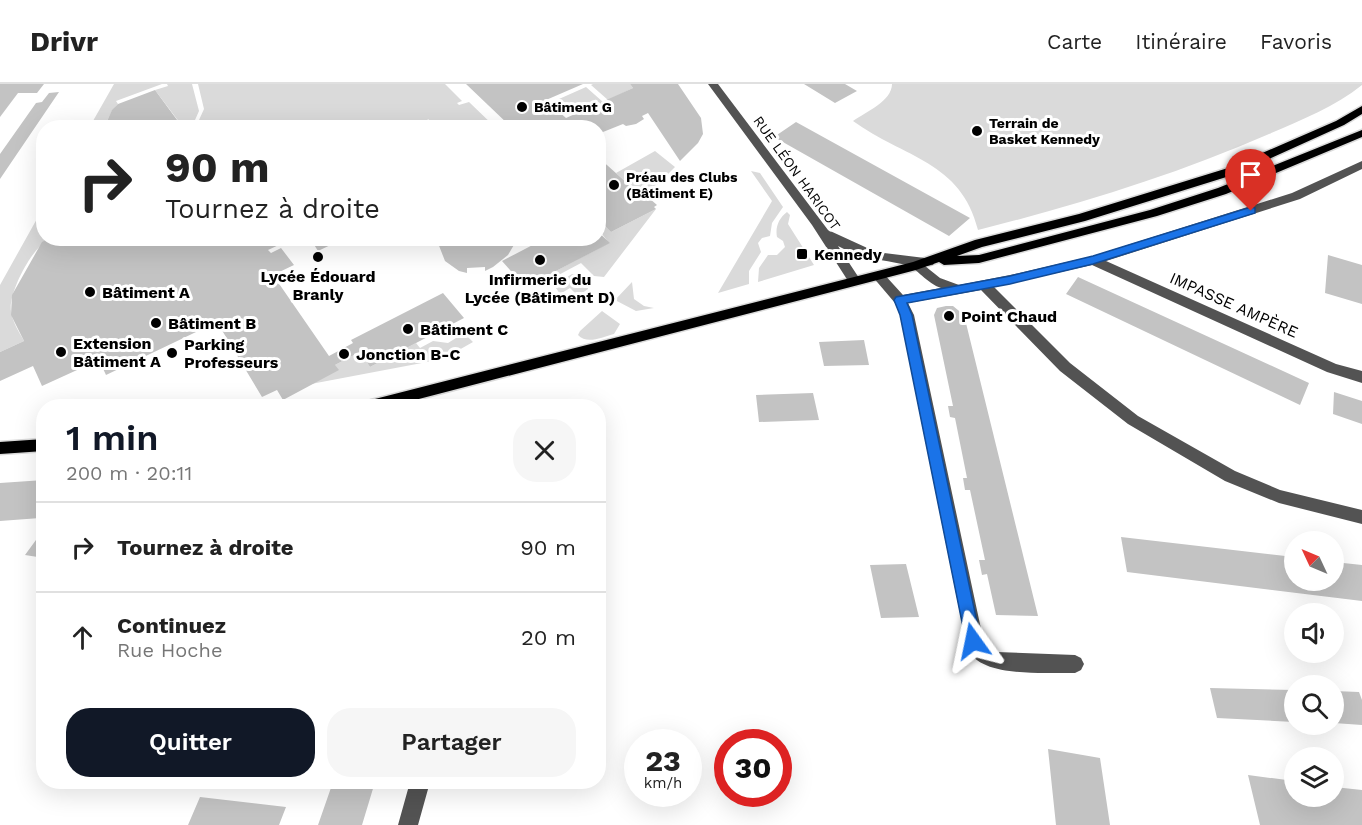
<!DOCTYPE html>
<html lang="fr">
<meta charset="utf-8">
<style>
:root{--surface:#fff;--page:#f6f6f6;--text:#222;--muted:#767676;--line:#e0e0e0;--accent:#111827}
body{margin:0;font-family:"Work Sans",sans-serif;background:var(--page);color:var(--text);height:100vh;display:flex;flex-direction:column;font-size:22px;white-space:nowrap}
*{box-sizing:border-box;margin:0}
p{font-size:20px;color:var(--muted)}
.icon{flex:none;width:33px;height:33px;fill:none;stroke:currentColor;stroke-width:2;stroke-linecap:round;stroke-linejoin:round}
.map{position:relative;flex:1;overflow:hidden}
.sheet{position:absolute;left:36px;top:315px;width:570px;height:390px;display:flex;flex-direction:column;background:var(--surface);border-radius:24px;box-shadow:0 6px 24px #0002}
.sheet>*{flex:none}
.banner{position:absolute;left:36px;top:36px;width:570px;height:126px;border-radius:24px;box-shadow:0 6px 24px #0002;background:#fff;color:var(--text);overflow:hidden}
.needle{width:39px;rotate:314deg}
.fabs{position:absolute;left:1284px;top:447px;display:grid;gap:12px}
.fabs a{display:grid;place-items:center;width:60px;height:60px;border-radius:50%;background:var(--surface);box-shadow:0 6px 24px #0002;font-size:30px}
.speed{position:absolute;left:624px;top:645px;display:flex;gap:12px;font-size:30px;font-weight:700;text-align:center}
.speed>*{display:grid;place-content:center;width:78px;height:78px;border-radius:50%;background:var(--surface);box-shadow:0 6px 24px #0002;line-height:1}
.speed small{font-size:15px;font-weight:400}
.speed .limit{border:9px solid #d22;background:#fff;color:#111}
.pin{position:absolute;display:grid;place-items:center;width:51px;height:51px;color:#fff;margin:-62px -26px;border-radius:50% 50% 50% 0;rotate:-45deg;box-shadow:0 0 6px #0007}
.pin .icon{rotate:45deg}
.me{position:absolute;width:66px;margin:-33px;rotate:348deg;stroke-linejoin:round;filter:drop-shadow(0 0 4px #0008)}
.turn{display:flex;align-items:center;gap:21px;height:126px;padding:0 30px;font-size:27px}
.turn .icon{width:78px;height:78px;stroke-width:2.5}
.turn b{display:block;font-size:42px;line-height:51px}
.round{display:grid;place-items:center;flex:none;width:63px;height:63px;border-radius:24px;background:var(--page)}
.headline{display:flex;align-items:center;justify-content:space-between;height:102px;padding:0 30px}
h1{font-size:36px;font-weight:600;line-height:45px;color:var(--accent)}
.cta{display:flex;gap:12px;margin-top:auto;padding:12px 30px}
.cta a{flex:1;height:69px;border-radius:24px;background:var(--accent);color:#fff;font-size:24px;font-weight:600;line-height:69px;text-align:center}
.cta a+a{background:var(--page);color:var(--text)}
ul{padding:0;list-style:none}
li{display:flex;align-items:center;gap:18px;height:90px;padding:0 30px;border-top:2px solid var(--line)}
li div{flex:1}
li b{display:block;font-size:22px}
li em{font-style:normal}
header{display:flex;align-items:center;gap:36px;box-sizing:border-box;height:84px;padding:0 30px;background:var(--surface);border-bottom:2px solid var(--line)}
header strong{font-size:28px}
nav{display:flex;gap:33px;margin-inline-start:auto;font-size:21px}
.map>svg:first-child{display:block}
.green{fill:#dadada}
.building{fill:#c3c3c3}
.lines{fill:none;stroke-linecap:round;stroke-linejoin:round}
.major-casing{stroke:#dbdbdb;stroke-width:3}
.minor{fill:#535353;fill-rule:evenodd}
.major{fill:#000;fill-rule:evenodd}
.route{fill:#1a73e8;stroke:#114b97;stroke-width:1.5}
.poi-dot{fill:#000;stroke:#fff;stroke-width:2}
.labels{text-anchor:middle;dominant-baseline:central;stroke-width:6;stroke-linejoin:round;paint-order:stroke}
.far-poi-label{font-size:14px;font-weight:bold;fill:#000;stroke:#fff;text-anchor:start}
.far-street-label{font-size:14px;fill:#000;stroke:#fff}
.poi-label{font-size:16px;font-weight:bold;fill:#000;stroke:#fff;text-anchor:start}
.street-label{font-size:16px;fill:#000;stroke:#fff}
</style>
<header>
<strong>Drivr</strong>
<nav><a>Carte</a><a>Itinéraire</a><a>Favoris</a></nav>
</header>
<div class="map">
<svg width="1362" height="741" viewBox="0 0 1362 741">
<rect width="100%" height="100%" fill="#fff"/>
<path class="green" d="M114 0H162L116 17 118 20 112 27 104 43 89 44Z
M167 0H192L199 27 195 36 184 40 186 43H183L155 6 168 2Z
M198 0H445L462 17 457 19 459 21 469 18 495 43H437L428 35 423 44 203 43 199 36 204 25Z
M593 0H630L633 4 608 16 591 1Z
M892 0H1362V1C1335 23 1301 36 1269 50 1175 91 1077 121 978 146 961 77 904 74 853 37 866 28 892 17 892 0Z
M586 3 603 18 576 30 559 15Z
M655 67 675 83 644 114 616 89Z
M751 87 760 89 783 123 772 139 770 152 762 154 758 159 761 168 749 187V200L718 209 772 117Z
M43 124 44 154 50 155C33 161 8 209 11 227 12 237 19 248 24 257L0 268V201Z
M656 125 604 193 594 192 581 179 536 203 533 199 609 159 599 146 605 142 611 148Z
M787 128 790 131 788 140 814 181 758 198 759 184 768 171H777L785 163 783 157 777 153C775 143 779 134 787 128Z
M572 190H578L588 199V205L578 212 570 204 560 210 554 201Z
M632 198 634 215 644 222 654 224 636 227 615 216Z
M602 227 620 240 614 250C602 253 587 261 578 251L580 247Z
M464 249 473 258 443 275 311 300 335 281 360 268 370 283 416 259 420 264 433 257 448 259Z"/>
<path class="building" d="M0 0H44L37 9H18L0 33Z
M466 0H583L546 16 566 34 633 4 630 0H678L701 34 703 50 698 59 680 77 648 29 642 32 644 35 636 40 626 42 623 40 598 50V44H512Z
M804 0H845L857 7 835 19Z
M155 6 183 44H104L112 26 118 20Z
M59 8 0 95V70L36 19 42 18 49 9Z
M796 38 970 134 949 152 774 53Z
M598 73 646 116 649 114 657 121 654 123 656 125 611 148 605 142 598 146Z
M598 148 610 159 525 203 502 177 546 154H598Z
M50 154H280L283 159 268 166 271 169 281 164 294 181 273 191 329 272 353 259 351 256 443 209 464 234 370 283 360 268 335 281 339 286 283 316 277 306 262 313 217 238 106 291 99 276 42 302 33 282 0 297V268L24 257 11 231 12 211 42 158Z
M322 154H345L318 167 313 159Z
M436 154H518L508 171 493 183 485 187V183L467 184V189L459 187 445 177Z
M1328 171 1362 181V220L1325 209Z
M1078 193 1309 299 1300 321 1066 210Z
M946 222H953L964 231 1038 532 996 531 987 490 982 491 979 476H985L970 406H965L963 394H967L955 334 950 333 948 322H953L934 231 937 224Z
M864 256 869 281 824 282 819 258Z
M1334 308 1362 317V340L1333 330Z
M813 309 819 336 759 338 756 311Z
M44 396V426L40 434 0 437V399Z
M44 445V474L25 471Z
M1121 453 1294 473V496H1334V478L1362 481V517L1127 488Z
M906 480 919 533 881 534 870 481Z
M1210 604 1294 606V638L1217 634Z
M1334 607 1359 608 1362 616V641L1334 639Z
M1048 665 1100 674 1110 741H1056Z
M1248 691 1294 697V712H1334V703L1362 706V741H1260Z
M333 698H375L362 741H318Z
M200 713 286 723 279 741H188Z"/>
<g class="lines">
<g class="major-casing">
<path id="major" d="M1362 22V30L1344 41 1236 90 1085 137 982 163 957 172 979 171 1150 126 1218 104 1362 46V53L1226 110 1157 132 979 179 944 181 939 178 916 186 392 322H364L366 318 371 316 913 178 975 156 1079 130 1228 84 1336 37Z
M44 355V367L0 370V358Z"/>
</g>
<path class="minor" d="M708 0H718L828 146 876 168 933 175 935 178 933 181 925 182 940 194 959 201 1010 191 1093 172 1292 109 1362 77V85L1300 115 1106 177 1336 280 1362 287V299L1327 288 1092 181 994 203 1070 279 1138 332 1235 387 1280 406 1362 426V440L1279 419 1225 397 1128 340 1060 287 981 206 908 219 914 231 984 559 996 568 1075 571 1081 574 1084 580 1081 586 1075 589C1046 588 980 595 967 564L900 231 895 219 872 192 878 187 883 189 903 211 941 204C928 200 915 183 907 181 883 176 861 174 838 162L861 197 860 200H850L812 141Z
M410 698H430L418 741H398Z"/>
<use href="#major" class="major"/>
</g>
<path class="route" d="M1251 123 1255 124V129L1093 180 1010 200 907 219 912 231 981 557 978 563 973 565 967 563 900 231 894 216 896 213 1010 192 1093 172Z"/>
<g class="poi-dot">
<circle cx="522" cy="23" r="6"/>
<circle cx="977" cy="47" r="6"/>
<circle cx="614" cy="101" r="6"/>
<rect x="796" y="164" width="12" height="12" rx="3"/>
<circle cx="318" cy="173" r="6"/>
<circle cx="540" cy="176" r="6"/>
<circle cx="90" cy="208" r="6"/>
<circle cx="949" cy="232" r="6"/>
<circle cx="156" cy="239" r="6"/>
<circle cx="408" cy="245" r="6"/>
<circle cx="61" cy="268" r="6"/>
<circle cx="172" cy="269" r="6"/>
<circle cx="344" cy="270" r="6"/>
</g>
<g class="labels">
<g class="far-poi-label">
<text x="534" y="23">Bâtiment G</text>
<text x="989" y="39">Terrain de<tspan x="989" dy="16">Basket Kennedy</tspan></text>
<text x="626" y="93">Préau des Clubs<tspan x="626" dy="16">(Bâtiment E)</tspan></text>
</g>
<g class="far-street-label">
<text transform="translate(797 89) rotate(54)">RUE LÉON HARICOT</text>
</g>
<g class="poi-label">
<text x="814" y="170">Kennedy</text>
<text x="318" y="192" text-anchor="middle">Lycée Édouard<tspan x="318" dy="18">Branly</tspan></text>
<text x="540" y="195" text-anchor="middle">Infirmerie du<tspan x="540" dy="18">Lycée (Bâtiment D)</tspan></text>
<text x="102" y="208">Bâtiment A</text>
<text x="961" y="232">Point Chaud</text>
<text x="168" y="239">Bâtiment B</text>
<text x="420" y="245">Bâtiment C</text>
<text x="73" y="259">Extension<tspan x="73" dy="18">Bâtiment A</tspan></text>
<text x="184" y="260">Parking<tspan x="184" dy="18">Professeurs</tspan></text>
<text x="356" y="270">Jonction B-C</text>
</g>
<g class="street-label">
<text transform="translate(1234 221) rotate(24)">IMPASSE AMPÈRE</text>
</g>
</g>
</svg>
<div class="fabs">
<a><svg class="needle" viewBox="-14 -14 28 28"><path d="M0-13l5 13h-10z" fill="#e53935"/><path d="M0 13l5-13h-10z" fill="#767676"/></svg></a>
<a><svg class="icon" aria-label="sound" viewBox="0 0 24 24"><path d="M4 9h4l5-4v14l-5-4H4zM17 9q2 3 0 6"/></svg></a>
<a><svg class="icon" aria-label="search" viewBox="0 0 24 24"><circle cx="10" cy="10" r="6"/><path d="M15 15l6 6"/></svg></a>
<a><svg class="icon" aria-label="layers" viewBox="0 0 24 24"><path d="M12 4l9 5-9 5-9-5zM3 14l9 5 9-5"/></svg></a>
</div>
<div class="speed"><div>23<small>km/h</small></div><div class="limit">30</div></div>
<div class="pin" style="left:1251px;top:127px;background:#d93025"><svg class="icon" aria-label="arrive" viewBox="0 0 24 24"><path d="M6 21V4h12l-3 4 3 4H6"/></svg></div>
<svg class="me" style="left:973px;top:557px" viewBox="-20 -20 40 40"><path d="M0-17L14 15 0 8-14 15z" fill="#1a73e8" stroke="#fff" stroke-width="4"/></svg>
<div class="banner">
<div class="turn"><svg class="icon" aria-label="right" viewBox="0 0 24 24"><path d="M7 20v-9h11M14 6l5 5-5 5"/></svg><div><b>90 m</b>Tournez à droite</div></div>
</div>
<section class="sheet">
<div class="headline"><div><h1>1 min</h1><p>200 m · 20:11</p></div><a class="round"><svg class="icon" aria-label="close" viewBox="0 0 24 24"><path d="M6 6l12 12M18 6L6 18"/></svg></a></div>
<ul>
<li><svg class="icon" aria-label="right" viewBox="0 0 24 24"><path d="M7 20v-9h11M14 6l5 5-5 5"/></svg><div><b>Tournez à droite</b></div><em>90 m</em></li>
<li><svg class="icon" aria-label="ahead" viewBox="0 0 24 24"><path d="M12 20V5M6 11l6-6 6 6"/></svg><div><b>Continuez</b><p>Rue Hoche</p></div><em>20 m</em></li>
</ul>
<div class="cta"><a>Quitter</a><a>Partager</a></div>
</section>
</div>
